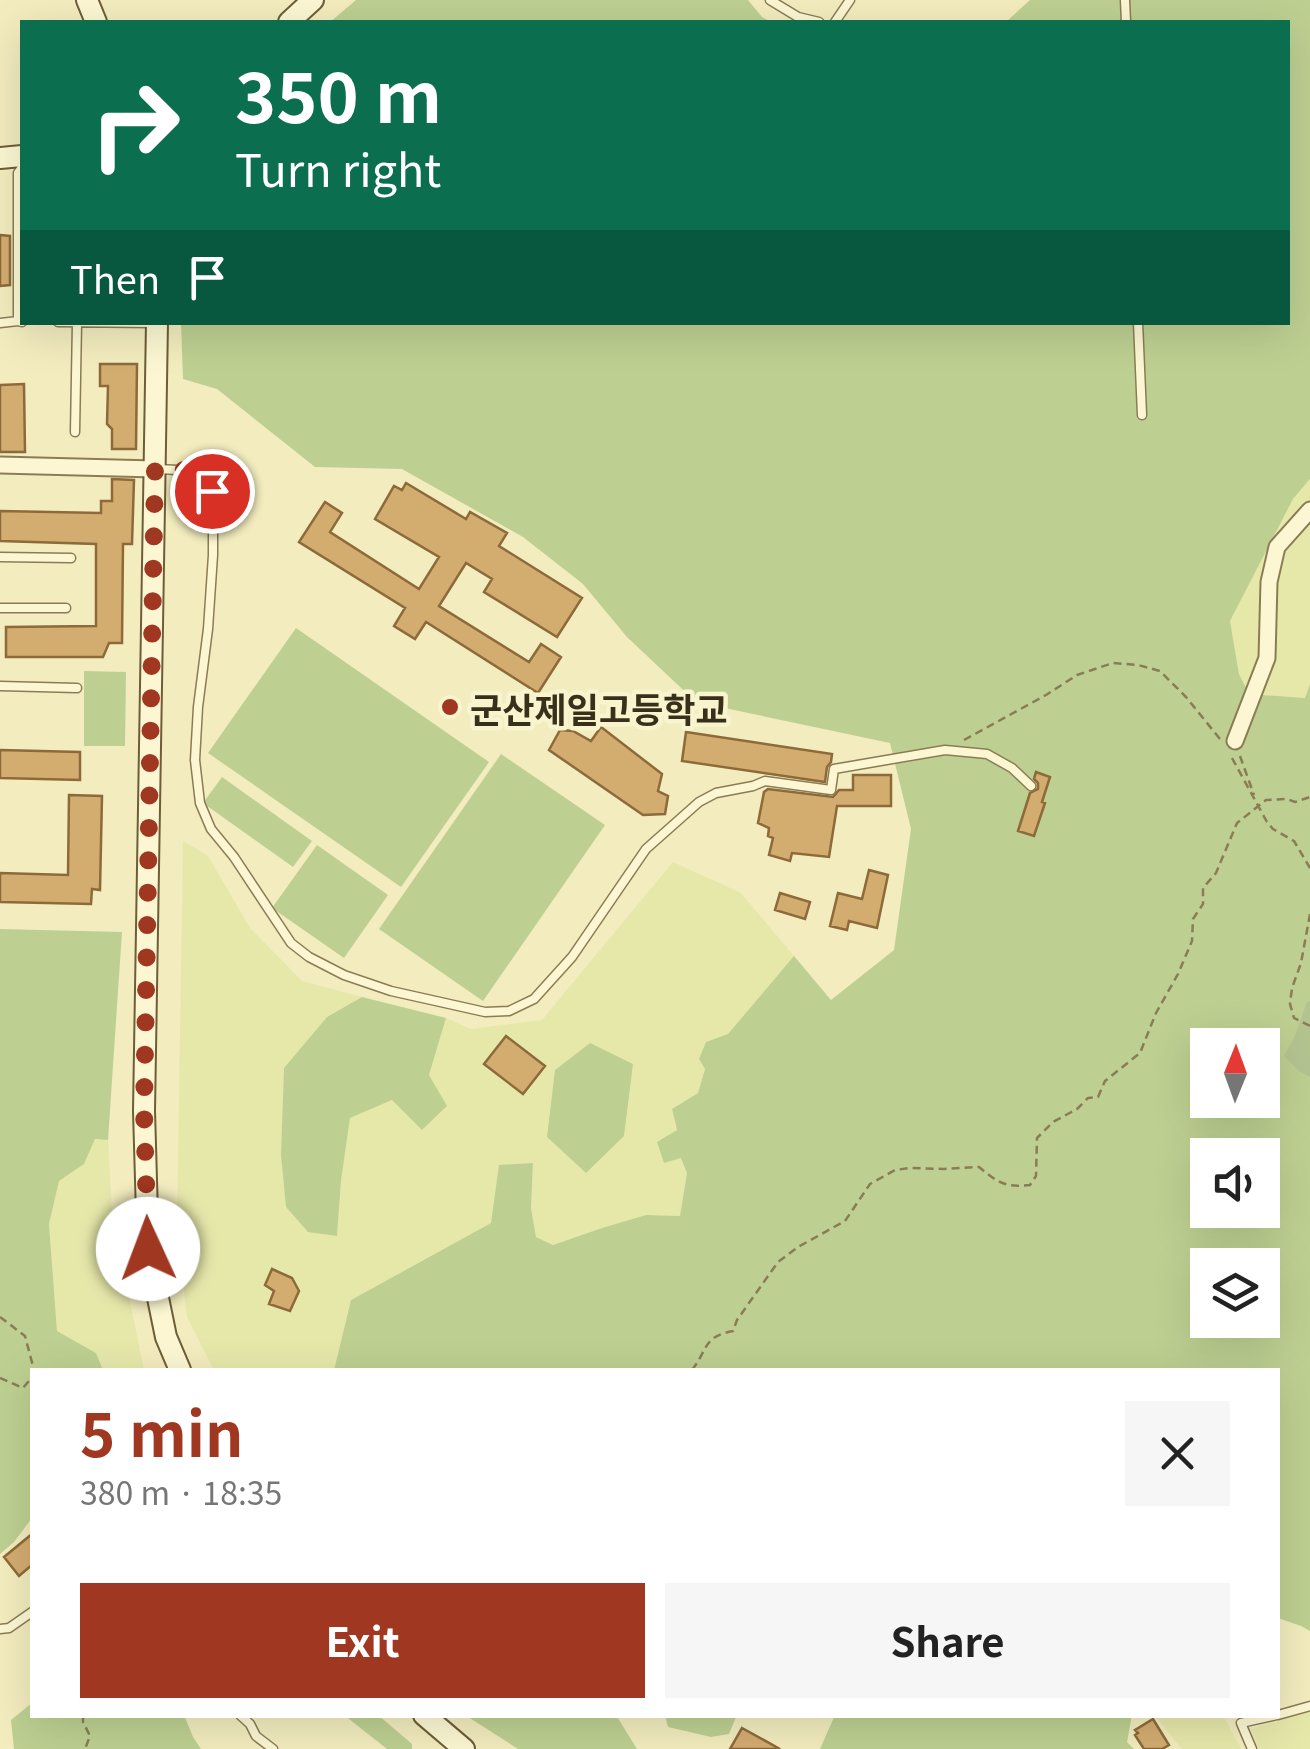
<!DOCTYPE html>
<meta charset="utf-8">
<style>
:root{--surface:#fff;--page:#f6f6f6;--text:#222;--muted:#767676;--accent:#a03720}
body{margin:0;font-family:Georgia,"Noto Sans KR",serif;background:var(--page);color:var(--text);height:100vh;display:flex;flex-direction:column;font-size:38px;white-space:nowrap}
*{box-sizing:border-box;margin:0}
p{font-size:32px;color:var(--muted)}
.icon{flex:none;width:55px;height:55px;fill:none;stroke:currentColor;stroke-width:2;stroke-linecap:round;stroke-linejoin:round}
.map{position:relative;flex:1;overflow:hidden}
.panel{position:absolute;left:30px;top:1368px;width:1250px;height:350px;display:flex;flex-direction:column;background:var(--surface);border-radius:0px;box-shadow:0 10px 40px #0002}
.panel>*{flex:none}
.guide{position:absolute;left:20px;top:20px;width:1270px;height:305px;border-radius:0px;box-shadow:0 10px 40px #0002;background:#0b6e4f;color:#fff;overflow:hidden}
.needle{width:65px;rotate:1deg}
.fabs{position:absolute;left:1190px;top:1028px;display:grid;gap:20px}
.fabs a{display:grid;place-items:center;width:90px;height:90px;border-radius:0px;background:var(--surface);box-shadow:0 10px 40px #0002;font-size:50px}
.pin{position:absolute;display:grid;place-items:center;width:85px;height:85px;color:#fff;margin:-42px;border:5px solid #fff;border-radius:50%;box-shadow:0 2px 10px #0007}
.me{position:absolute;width:110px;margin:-55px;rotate:358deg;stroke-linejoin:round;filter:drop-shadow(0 0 8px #0008)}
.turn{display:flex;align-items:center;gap:35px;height:210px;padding:0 50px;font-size:45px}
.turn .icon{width:130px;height:130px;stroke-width:2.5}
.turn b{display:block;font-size:70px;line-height:85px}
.then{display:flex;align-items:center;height:95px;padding:0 50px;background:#0003;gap:20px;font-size:38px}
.round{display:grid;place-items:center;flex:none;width:105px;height:105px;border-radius:0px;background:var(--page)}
.head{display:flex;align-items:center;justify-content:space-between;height:170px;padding:0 50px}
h1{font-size:60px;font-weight:700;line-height:75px;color:var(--accent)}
.cta{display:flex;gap:20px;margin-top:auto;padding:20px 50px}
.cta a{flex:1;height:115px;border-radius:0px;background:var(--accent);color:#fff;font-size:40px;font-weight:700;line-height:115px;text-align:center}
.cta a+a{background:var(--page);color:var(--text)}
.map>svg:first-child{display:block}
.farmland{fill:#e6e8aa;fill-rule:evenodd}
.green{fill:#bdd091;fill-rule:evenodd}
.cemetery{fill:#b4c491}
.building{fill:#d3ac70;stroke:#8d6a39;stroke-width:2.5}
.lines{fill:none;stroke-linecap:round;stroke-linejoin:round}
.lane-casing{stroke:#8b7c55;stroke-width:11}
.street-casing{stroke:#8b7c55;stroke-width:19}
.secondary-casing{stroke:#6d5d38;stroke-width:24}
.path{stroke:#8b7c55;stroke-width:2.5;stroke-dasharray:8 5;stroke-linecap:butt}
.lane{stroke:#fcf7d2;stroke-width:8}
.street{stroke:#fcf7d2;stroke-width:15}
.secondary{stroke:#fcf7d2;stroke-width:20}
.route{stroke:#a03720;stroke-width:18;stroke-dasharray:0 32.4}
.poi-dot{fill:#a03720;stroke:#f8f4ce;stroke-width:4}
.labels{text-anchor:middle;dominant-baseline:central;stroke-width:9;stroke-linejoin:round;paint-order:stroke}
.poi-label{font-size:35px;font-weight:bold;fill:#39301b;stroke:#f8f4ce;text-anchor:start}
</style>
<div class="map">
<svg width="1310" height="1749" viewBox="0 0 1310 1749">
<rect width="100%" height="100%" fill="#f2ecbe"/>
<path class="farmland" d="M1310 479V684L1305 699 1249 694 1239 674 1230 621 1293 499Z
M183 841 208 856 250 928 302 981 362 997 327 1017 337 1235 341 1181 350 1118 392 1100 422 1130 446 1107 429 1075 446 1018 471 1029 542 1020 673 862 741 893 794 956 728 1034 705 1069 698 1093 672 1109 682 1158 687 1173 681 1216 646 1215 602 1228 553 1245 536 1237 531 1208 533 1164 491 1223 351 1300 334 1370H214L187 1317 177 1227ZM590 1043 586 1173 555 1070Z
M95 1139 108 1140 112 1214 144 1370H103L96 1353 57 1331 49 1224 59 1181 84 1164Z
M1310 1711V1749H1259L1251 1729Z
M1154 1715H1223L1241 1749H1182Z"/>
<path class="green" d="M356 0H748L762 17 771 22H330Z
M1030 0H1310V479L1293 499 1230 621 1239 674 1249 694 1305 698 1310 684V1631L1301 1626 1278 1618V1370H334L351 1300 491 1223 499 1165 533 1163 531 1208 536 1237 553 1245 602 1228 646 1215 680 1216 687 1173 681 1158 664 1163 657 1142 677 1130 672 1109 698 1093 705 1069 699 1059 706 1042 728 1034 794 956 831 1000 894 950 911 829 890 743 696 702 627 637 583 584 523 537 402 469 315 467 217 389 183 379 181 323 1288 322V22H1006ZM1208 1045H1262V1100H1208ZM1208 1155H1262V1210H1208ZM1208 1265H1262V1320H1208Z
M296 628 489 762 401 887 208 753Z
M84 671 126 672 125 746H84Z
M501 754 605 825 483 1001 379 929Z
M222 777 312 841 293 867 203 803Z
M317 845 388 895 344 958 272 908Z
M0 929 122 932 108 1140 95 1139 84 1164 59 1181 49 1224 57 1331 96 1353 103 1370H32V1518L14 1542 0 1554Z
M362 997 446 1018 429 1075 447 1106 422 1130 392 1100 350 1118 341 1181 337 1236 308 1232 286 1207 281 1155 284 1068 327 1017Z
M590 1043 633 1064 624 1136 586 1173 547 1137 555 1070Z
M32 1703V1715H184L193 1737 201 1749H14L11 1720Z
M344 1715H378L412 1744V1749H387Z
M465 1715H616L637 1749H518Z
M665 1715H737L729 1734 711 1737 668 1727Z
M835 1715H1132L1127 1742 1134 1749H820Z"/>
<path class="cemetery" d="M1310 1001V1077L1299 1071 1284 1056 1294 1038 1307 1002Z"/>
<path class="building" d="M0 235 10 236V285L0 286Z
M100 364H137L136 449H112V429L107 424 108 386H100Z
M24 384 25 452H0V385Z
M112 479 134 480 132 544H123L122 643H109L103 657H6V627L96 626V544L0 541V511L101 513V501H112Z
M406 483 466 519 470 512 507 533 499 546 582 598 557 637 484 592 492 579 466 563 439 606 529 662 541 644 561 657 538 693 426 622 415 639 394 626 405 608 299 542 325 502 342 513 330 532 419 589 439 557 375 519 394 486 402 490Z
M601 727 662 774 658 791 668 796 665 814 643 815 549 750 560 730 573 731 591 741Z
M686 732 832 754 831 762 827 767 825 782 682 761Z
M0 750 80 752V780L0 778Z
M1036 772 1050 777 1042 802 1045 803 1034 836 1018 831 1030 793 1038 789V783L1034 779Z
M853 775H891V806H837L829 857 792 853 790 861 769 855 773 838 768 836 769 828 758 823 764 792 768 789 833 797 839 790H853Z
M69 795 102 796 100 890 92 889 91 904 0 902V873L68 875Z
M869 870 888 875 877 928 849 921 847 930 830 926 838 893 862 899Z
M780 893 810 902 805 919 775 910Z
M506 1036 545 1066 523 1094 484 1064Z
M272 1269 292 1278 299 1291 290 1311 269 1304 274 1291 265 1285Z
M32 1534V1565L19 1576 4 1557Z
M1153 1719 1169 1745 1162 1749H1144L1135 1735 1138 1733 1135 1730Z
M742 1728 780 1749H730Z"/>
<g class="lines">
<g class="lane-casing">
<path id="lane" d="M770 0 798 17 819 22
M1125 0 1126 22
M835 22 850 0
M22 167 18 173V321L22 322
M58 322 154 323
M1138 322 1142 415
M0 323 18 321
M75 432 77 323
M158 469 197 471 211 491 213 510V555L208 629 198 707 195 760 200 803 211 829 234 857 291 943 309 957 344 975 391 991 485 1012 509 1011 534 999 572 957 646 849 699 802 716 793 753 786 765 781 831 790 834 769 945 750 987 754 1012 768 1031 786
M0 557 71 558
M0 608H66
M0 686 77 688
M0 1629 9 1628 32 1612
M240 1715 250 1724 256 1736 273 1749
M1278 1715 1310 1706
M1252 1749 1241 1723 1277 1715"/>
</g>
<g class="street-casing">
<path id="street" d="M0 465 155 469
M1235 741 1267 658 1269 582 1277 547 1310 510"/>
</g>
<g class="secondary-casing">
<path id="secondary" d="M87 0 96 22
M289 22 313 0
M0 158 22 156
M157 322 144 1111 148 1249 166 1337 180 1370
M424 1715 464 1749"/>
</g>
<path class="path" d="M964 740 1046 695 1077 675 1113 663 1138 665 1160 671 1186 697 1220 739
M1240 756 1254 795
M1232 758 1267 822 1273 829 1294 841 1310 868
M1310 914 1301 963 1292 988 1290 1004 1294 1018 1310 1026
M0 1317 25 1336 34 1370
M692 1370C708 1350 702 1337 733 1331L737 1320 778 1262 798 1247 845 1221 870 1184 895 1170 910 1168 944 1169 979 1167C997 1182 1005 1188 1030 1185L1036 1176 1037 1138 1053 1122 1077 1109 1088 1098 1098 1097 1105 1081 1140 1053 1156 1013 1178 974 1192 941 1193 919 1203 904V888L1216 873 1237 823 1266 800 1287 799 1295 802 1310 797
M0 1378 23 1388 28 1382 32 1384
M83 1715V1722L90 1736 85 1749"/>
<use href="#lane" class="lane"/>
<use href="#street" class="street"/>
<use href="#secondary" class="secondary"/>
</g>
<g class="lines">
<path class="route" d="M148 1249 144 1110 155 468 197 471 212 491"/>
</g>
<circle class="poi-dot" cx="450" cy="707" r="10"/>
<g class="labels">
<g class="poi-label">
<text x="470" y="707">군산제일고등학교</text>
</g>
</g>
</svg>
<div class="fabs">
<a><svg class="needle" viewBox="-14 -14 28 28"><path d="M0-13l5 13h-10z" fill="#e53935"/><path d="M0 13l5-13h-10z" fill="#767676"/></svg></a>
<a><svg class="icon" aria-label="sound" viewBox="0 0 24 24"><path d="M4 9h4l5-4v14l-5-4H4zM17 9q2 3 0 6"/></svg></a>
<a><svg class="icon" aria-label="layers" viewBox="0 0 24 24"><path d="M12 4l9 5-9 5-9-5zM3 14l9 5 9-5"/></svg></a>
</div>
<div class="pin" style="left:212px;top:491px;background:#d93025"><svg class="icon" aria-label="arrive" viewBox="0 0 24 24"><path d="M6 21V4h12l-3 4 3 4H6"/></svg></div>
<svg class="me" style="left:148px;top:1249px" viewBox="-20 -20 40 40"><circle r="19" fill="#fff"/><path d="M0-13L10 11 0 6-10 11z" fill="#a03720"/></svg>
<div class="guide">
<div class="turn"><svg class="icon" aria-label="right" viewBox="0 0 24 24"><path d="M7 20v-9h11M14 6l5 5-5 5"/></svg><div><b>350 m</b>Turn right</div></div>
<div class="then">Then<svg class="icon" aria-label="arrive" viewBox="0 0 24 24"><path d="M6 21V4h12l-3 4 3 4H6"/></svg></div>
</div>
<section class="panel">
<div class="head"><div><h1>5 min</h1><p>380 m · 18:35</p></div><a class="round"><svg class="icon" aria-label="close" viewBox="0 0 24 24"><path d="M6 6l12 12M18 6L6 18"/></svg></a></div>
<div class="cta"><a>Exit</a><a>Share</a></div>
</section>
</div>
